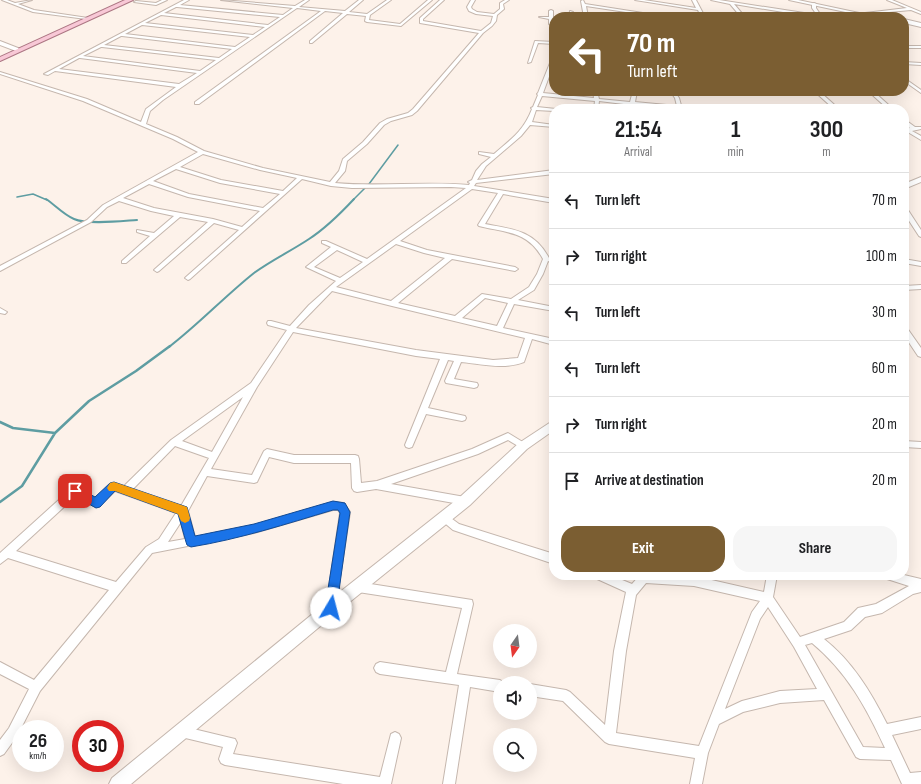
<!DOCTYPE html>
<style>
:root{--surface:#fff;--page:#f6f6f6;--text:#202124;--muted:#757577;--line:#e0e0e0;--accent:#7b5e32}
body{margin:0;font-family:"Sofia Sans Condensed",sans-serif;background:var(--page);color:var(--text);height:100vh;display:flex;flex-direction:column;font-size:15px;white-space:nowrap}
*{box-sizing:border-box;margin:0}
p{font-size:13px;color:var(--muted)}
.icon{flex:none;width:22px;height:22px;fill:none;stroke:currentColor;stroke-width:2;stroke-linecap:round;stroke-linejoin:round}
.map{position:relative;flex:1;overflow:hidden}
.sheet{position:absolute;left:549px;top:104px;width:360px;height:476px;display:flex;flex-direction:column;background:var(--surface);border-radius:16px;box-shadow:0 4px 16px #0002}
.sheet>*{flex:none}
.banner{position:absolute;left:549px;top:12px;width:360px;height:84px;border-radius:16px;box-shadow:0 4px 16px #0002;background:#7b5e32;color:#fff;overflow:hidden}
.needle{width:26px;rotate:194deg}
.fabs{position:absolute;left:493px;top:624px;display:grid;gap:8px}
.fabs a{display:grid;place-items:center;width:44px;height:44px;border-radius:50%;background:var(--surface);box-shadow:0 4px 16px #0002;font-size:20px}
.speed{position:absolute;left:12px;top:720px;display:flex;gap:8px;font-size:20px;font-weight:700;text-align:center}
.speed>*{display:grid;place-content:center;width:52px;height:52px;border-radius:50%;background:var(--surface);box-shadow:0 4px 16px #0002;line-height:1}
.speed small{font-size:10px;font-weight:400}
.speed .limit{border:6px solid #d22;background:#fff;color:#111}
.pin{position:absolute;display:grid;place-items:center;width:34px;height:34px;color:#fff;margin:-17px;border-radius:8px;box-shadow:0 2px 6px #0006}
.me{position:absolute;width:44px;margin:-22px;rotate:8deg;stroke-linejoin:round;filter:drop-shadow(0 0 3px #0008)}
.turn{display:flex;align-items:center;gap:14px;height:84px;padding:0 12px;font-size:18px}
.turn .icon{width:52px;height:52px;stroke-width:2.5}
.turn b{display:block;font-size:28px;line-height:34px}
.eta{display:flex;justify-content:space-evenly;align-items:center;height:68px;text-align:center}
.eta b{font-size:24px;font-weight:700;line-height:28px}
.action{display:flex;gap:8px;margin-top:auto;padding:8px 12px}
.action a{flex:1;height:46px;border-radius:16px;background:var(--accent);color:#fff;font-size:16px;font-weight:700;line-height:46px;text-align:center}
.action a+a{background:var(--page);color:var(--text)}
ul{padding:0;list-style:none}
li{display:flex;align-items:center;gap:12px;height:56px;padding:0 12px;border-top:1px solid var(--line)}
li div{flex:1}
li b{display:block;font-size:15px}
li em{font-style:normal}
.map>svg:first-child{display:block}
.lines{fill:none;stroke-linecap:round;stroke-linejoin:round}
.stream-far2{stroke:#5e9da2;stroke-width:1.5}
.stream-far1{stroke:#5e9da2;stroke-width:2}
.stream{stroke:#5e9da2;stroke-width:2.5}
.street-casing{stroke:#c5b7ae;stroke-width:2}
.secondary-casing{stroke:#c5b7ae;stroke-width:2}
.primary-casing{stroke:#ac7683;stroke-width:2}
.street{fill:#fff;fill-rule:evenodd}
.secondary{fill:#fff;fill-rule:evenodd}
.primary{fill:#f8c8d6;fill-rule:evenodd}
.route{fill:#1a73e8;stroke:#114b97}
.slow{fill:#f59e0b}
</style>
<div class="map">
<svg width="921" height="784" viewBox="0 0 921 784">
<rect width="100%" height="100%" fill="#fdf2ea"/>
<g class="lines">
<path class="stream-far2" d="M369 184 398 145
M17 197 33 194 47 200
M353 200 365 188"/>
<path class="stream-far1" d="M46 199C55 205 64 215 74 219 87 225 122 221 137 220
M169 347C199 324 225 296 254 273 272 260 291 251 309 239 326 228 340 214 354 199"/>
<path class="stream" d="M0 422 13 428 55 433
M0 502 22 486 55 433 89 401 136 371 170 346"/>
<g class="street-casing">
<path id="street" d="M2 0H7L15 3 32 0 18 4 34 10 88 18 86 19 33 12Z
M162 0H167L156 5 134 2 136 1 156 3Z
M184 0H189L180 5 283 15 293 8 221 0 295 6 305 0H309L299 7 345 11 359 0H363L349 12 367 14 387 0H391L370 15 369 20 400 24 428 0H432L401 26 367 22 365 21 366 16 347 14 312 43H310V41L343 13 325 11 199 104H195V102L321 11 297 8 163 100 150 111 146 124 177 137 204 151 263 168 330 182 339 171 343 159 363 142 380 123 387 119 408 113 413 109 479 33 420 23V18L440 0H444L423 19V21L481 31 491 23 493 16 476 14 469 11 467 7 471 0H475L471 7 472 9 477 12 494 14 500 9V3L505 0H509L503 4 504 9 497 15 496 21 492 26 483 33 417 111 412 115 391 121 384 125 367 144 347 161 345 171 335 183C380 187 425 181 469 185L470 183 468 182 472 180 476 171 482 164 491 157 479 154V152L494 154C511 139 523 132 532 109L531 108 533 107 538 95 537 94 538 93 552 58 554 57V63L543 93 594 98 593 91H597L599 99 630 102 633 91H637L635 102 677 106 675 98 670 91H674L679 98 682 109 632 105 599 101 598 109H594L595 101 542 96 537 107 556 109H554V111L536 110 532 122 554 125V127L530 125 521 136 486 166 477 180 554 170V174L476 183 474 186 554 199V203L503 194 485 224C512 229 534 230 549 258L554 259V263L548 261 543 274 534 290 518 300 554 307V311L514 304 503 328 554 339V345L532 339 524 362C504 370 481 364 461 362L454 379 477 383 478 385 477 387 474 388 446 383 445 381 454 361 448 360 428 408 465 416 466 418 465 420 462 421 426 414 412 447 409 448 406 447 405 445 440 359 416 356 293 332 257 387 211 469 252 475 264 451 267 449 294 455H355L358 456 359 459 361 483 377 481 472 449 508 433 526 444 527 446 526 448 523 449 508 440 478 454 391 484 465 497 468 498 470 501 468 504 465 505 376 489 357 492 354 491 352 488 351 463H294L269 457 257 482 254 483 207 476 188 511 195 537 254 525 333 502 344 503 350 512 335 611 331 612 327 611 326 607 340 513 338 510H333L254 533 152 553 40 691 17 736 4 754 0 756V740L9 728 29 689 0 674V662L34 680 109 590 8 558 0 564V553L72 488C79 486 89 494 95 498L111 484 114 483 123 487 171 440 251 383 287 330 268 325 267 323 268 321H271L290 326 309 305 336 281 306 267 331 247 322 243V241H326L367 259 466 188 451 187 352 188 331 186 302 179 190 279 188 280 185 278 186 277 239 230 214 223 159 271 157 272 154 270 155 269 208 222 180 217 126 263H122V261L150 236 137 232V230L154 233 174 216 151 211 119 201 107 207 91 222 0 271V266L87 220 103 205 198 152 173 139 83 101 0 74V72L87 99 141 122 146 109 176 87 55 71 48 75 44 74ZM176 7H177L280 17 268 25 164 13ZM161 15 265 27 253 35 145 23ZM142 25 250 37 235 47 125 34ZM121 36H122L232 49 219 58 104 45ZM101 47H102L216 60 200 71 83 56ZM79 58H80L197 73 179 84 59 69ZM203 154 260 170 297 178 283 191 221 180 180 167ZM176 169 220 183 280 194 263 208 189 194 153 181ZM149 184 188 197 260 211 242 227 213 219 154 208 123 198ZM472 189 498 193 478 225 479 226C507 233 528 231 543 259L537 274 529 287 511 299 482 294 455 316 398 303 452 259 515 271 518 269 515 267 427 250 400 241ZM396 244 424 253 445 258 391 301 336 287ZM337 250 363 262 340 278 314 267ZM332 291 392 306 525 338 518 358 493 360 416 350 296 328ZM485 298 508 303 497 326 462 318ZM243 397 212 452 182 441ZM175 446 209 458 181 506 132 490ZM115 491 176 513 159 539 146 547 116 582 16 551 76 496 96 507 99 506ZM181 522 185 539 168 542Z
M583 0 585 4 662 16 659 17 586 6 588 17H584L581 1Z
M635 0H644L696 8 692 0H696L705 17H701L698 10Z
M711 0H719L817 15 812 8V4L814 3 816 4V8L822 17H813L734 4 745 17H741L730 4Z
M887 0H892L921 12V14L911 10 867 14 865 13 907 8Z
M551 10 553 11V17H554L553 19V24L551 25 549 24V19L539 17H549V11Z
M570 11 573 12V17H569Z
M535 41 554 42V44L538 43 531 62 528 63Z
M904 46H921V48H904Z
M904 62 921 63V65L904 64Z
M904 78 921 90V93L904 81Z
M814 91H819L839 109H834Z
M868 91H873L893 109H888Z
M904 119 915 127H921V129L912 131 921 136V140L906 131H904V129L910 128 904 123Z
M904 206 906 207 921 230V237L919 236 904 213Z
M904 259 921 262V266L904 263Z
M921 285V289L904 290V286Z
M0 308 7 312 5 314 0 313Z
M904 328H907L921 348V357L918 356 904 335Z
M904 441 921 442V448L904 447Z
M444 513 459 524 554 554V564L453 530 441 520 439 517 441 514Z
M594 575H610L632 584 640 575 694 576 764 592 767 575H777L773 597 800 637 844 622 858 608 876 604 909 586 884 578 883 575H904L921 579V592L913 594 882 613 865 617 851 630 824 639C852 661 871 692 887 724L921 717V729L892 735 910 773 921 772V784H902L891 760 860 759 856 757 824 700 780 703 743 712 719 724 708 753 702 784H690L695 758 609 744 605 742 563 701 530 696V684L566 690 570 692 605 725 614 651 626 592 595 578ZM646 583 694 586 760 601 752 612 699 746 616 733 626 651 636 595ZM768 607 794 647 817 689 780 691 742 701 725 709 760 619ZM812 643C847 672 866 707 885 748L863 747 805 645Z
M358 582 472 600 473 604 457 674 500 680 504 683H500V692L470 687 455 784H443L459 685 380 674 376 672 374 668 376 664 380 662 446 672 462 608 358 592 354 590 353 587 354 584Z
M181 726 235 739 237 743 233 754 380 777 391 734 395 732 399 734 401 738 391 784H343L225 765 221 763 219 759 223 747 177 736 175 732 177 728Z"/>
</g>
<g class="secondary-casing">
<path id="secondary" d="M789 0H798L878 17H869Z
M904 19 921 23V27L904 23Z
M0 41 18 48 19 49 16 51 0 45Z
M921 177V182L904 189V184Z
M554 420V430L527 449 470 505 336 613 131 784H109L112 778 326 603 460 497 519 443Z"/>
</g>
<g class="primary-casing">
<path id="primary" d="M125 0H133L0 61V57Z"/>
</g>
<use href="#street" class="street"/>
<use href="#secondary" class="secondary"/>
<use href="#primary" class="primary"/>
</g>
<path class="route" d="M114 482 187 507 195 536 254 524 333 501 345 503 350 512 336 612 331 614 327 612 325 608 340 513 338 510H333C286 524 240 539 191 547L187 545 186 542 178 514 115 491 100 507 96 508 71 494 69 491 71 488 75 486 95 497 110 483Z"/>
<path class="slow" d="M114 482 187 507 190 518 189 521 185 523 181 521 178 514 115 491H109L107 488 110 483Z"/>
</svg>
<div class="fabs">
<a><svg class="needle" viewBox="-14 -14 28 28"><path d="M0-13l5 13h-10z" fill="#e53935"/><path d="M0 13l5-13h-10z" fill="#757577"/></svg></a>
<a><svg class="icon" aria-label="sound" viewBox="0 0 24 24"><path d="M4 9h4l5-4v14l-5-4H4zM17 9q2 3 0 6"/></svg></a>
<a><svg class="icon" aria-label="search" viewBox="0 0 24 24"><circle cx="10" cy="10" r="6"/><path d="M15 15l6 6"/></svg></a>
</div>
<div class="speed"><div>26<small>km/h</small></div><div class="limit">30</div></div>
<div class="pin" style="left:75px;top:491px;background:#d93025"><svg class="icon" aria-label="arrive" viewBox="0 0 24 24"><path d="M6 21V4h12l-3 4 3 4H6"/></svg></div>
<svg class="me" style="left:331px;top:608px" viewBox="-20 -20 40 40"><circle r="19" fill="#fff"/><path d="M0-13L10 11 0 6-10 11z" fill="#1a73e8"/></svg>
<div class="banner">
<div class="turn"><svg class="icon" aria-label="left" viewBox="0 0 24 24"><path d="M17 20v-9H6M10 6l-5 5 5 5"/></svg><div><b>70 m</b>Turn left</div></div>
</div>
<section class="sheet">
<div class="eta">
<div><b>21:54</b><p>Arrival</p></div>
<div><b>1</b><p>min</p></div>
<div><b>300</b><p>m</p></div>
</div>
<ul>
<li><svg class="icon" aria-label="left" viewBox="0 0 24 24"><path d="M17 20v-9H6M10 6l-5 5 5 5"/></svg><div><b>Turn left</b></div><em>70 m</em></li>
<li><svg class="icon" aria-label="right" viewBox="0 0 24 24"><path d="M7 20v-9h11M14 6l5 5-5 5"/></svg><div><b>Turn right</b></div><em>100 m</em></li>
<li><svg class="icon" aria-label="left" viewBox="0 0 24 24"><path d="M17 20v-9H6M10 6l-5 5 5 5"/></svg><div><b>Turn left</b></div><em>30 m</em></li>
<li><svg class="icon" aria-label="left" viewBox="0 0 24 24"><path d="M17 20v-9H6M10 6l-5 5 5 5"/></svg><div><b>Turn left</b></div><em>60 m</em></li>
<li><svg class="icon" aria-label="right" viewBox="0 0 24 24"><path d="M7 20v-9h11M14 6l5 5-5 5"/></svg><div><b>Turn right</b></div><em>20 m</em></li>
<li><svg class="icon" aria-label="arrive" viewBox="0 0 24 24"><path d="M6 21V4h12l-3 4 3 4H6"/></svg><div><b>Arrive at destination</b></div><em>20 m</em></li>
</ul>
<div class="action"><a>Exit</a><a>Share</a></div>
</section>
</div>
